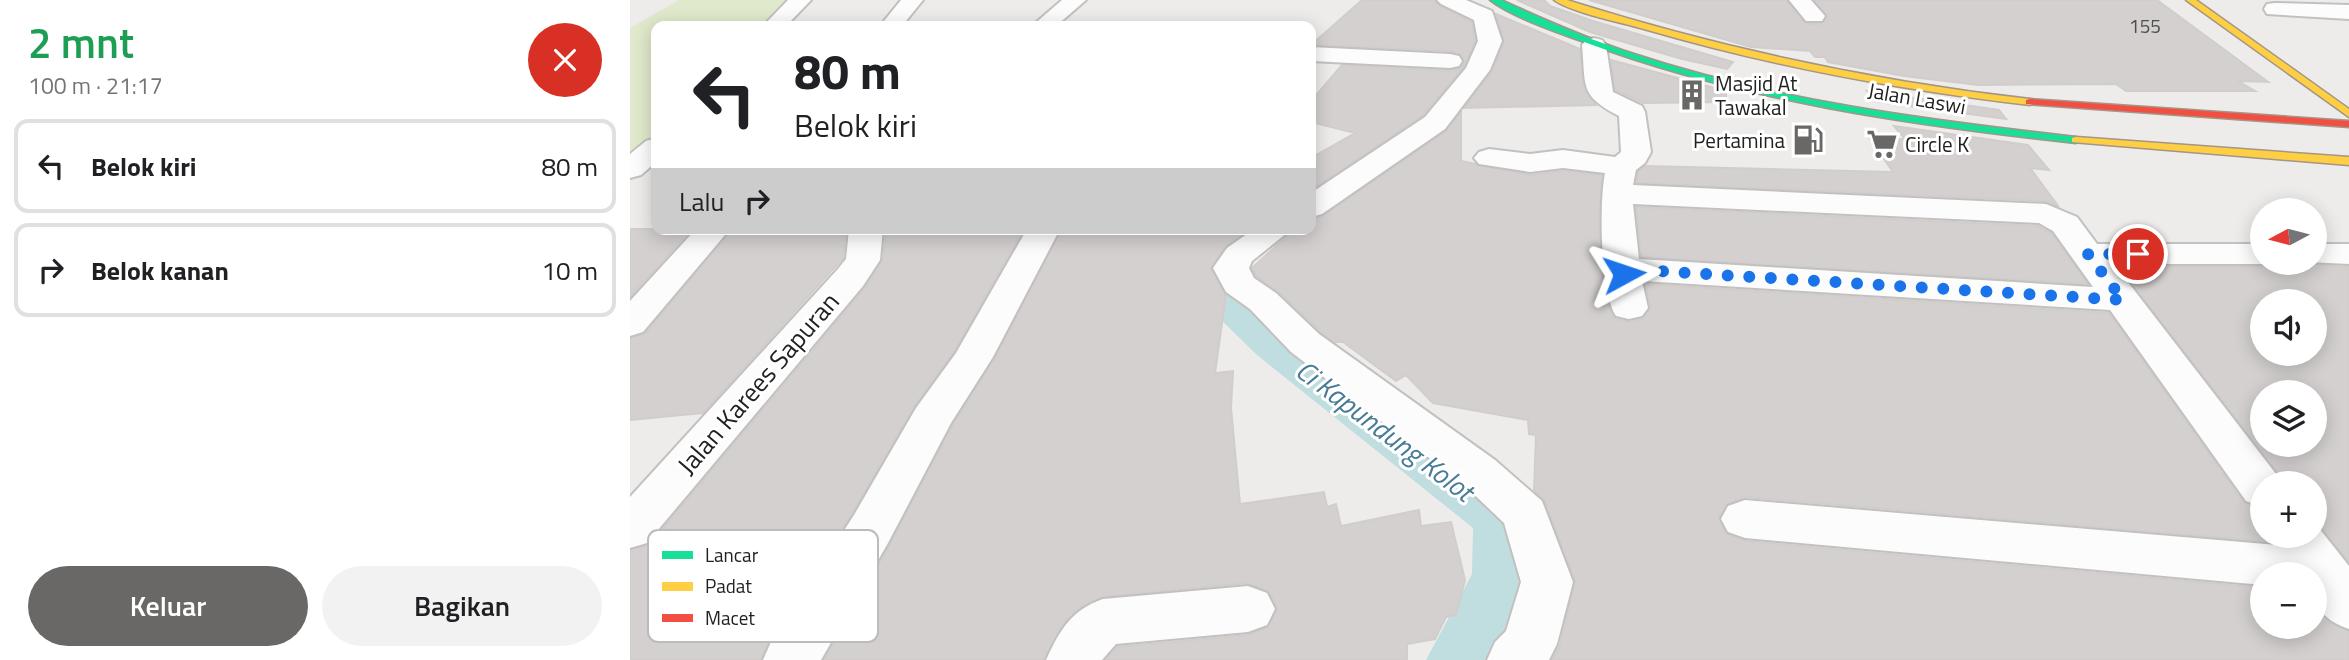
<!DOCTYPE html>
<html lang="id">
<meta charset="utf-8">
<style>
:root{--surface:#fff;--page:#f2f2f2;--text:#202124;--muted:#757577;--line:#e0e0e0;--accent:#696867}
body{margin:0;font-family:"Titillium Web",sans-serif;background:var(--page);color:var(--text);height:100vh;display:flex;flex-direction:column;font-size:26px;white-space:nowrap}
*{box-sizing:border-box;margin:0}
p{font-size:23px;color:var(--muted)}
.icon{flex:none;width:38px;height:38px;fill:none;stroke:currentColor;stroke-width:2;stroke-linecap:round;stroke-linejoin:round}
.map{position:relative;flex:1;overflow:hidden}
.panel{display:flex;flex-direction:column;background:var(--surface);width:630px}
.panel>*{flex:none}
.top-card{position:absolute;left:21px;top:21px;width:665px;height:214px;border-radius:14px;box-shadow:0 4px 18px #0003;background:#fff;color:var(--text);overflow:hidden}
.needle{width:46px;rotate:263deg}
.tools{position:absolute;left:1620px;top:198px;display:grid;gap:14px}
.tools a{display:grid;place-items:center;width:77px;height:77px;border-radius:50%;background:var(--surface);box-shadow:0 4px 18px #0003;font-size:35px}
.pin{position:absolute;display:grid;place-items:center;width:60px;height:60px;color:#fff;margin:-30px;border:4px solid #fff;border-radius:50%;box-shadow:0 2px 7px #0007}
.me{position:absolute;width:77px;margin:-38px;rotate:85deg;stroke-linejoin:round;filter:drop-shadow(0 0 5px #0008)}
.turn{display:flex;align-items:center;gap:24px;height:147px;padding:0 28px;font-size:32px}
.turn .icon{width:91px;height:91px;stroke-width:2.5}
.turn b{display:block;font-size:49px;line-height:60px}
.then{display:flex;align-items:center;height:66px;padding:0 28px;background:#0003;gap:14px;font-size:26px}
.round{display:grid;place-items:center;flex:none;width:74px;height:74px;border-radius:37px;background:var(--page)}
.summary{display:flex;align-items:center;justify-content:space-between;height:119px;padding:0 28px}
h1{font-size:42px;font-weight:600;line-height:52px;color:#1e9e55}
.cta{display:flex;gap:14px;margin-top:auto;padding:14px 28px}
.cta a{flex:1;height:80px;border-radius:42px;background:var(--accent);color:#fff;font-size:28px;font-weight:600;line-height:80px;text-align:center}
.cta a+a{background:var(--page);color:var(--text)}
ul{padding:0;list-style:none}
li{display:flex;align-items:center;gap:21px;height:94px;margin:0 14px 10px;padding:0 14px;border:4px solid var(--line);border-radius:14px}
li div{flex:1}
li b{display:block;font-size:26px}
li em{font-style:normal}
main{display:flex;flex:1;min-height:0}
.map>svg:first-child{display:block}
.grass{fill:#e0e9cb}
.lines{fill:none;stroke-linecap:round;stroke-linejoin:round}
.canal{fill:#c0dee0;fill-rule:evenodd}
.building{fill:#d3d0cf;stroke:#d1cdcb;stroke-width:2;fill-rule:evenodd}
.street-casing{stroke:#c2c1c0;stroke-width:4}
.fast-casing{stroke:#a39588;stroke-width:3}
.slow-casing{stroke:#a39588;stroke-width:3}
.jam-casing{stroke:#a39588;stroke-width:3}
.street{fill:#fcfcfc;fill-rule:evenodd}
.fast{fill:#16e098;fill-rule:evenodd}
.slow{fill:#ffcf43;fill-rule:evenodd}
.jam{fill:#f24e42;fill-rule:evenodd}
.route{stroke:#1a73e8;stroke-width:12;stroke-dasharray:0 21.6}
.labels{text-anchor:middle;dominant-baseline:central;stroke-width:6;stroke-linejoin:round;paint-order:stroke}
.far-number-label{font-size:19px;fill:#4e4d4c}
.far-poi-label{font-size:21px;fill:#212121;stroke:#fff;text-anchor:start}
.far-street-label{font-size:21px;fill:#212121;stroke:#fff}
.street-label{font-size:26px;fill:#212121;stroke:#fff}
.water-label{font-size:28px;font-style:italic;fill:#487b94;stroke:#fff}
.key{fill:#fff;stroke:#bcbcbc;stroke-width:2}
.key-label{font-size:19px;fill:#212121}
</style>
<main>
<section class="panel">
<div class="summary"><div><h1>2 mnt</h1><p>100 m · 21:17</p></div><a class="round" style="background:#d93025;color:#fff"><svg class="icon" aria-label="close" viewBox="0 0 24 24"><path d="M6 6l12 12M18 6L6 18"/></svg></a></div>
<ul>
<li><svg class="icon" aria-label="left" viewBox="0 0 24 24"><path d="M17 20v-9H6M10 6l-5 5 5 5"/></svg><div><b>Belok kiri</b></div><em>80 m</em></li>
<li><svg class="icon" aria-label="right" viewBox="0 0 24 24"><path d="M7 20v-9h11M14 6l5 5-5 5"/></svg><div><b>Belok kanan</b></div><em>10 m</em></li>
</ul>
<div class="cta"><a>Keluar</a><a>Bagikan</a></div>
</section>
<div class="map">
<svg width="1719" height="660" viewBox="0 0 1719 660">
<rect width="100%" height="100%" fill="#eeecea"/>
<path class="grass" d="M49 0H163L152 26H26V132L0 154V28Z"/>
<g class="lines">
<path class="canal" d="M766 0H813L843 7C850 15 857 24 855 36 847 74 718 185 681 194V167L751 116 825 43 829 30 825 18 769 5Z
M589 236 603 239 609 248 596 268 620 298 681 352 892 503C922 558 886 610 862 660H796L842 574 843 528 627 355 588 317 554 268 575 239Z"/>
</g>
<path class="building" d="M732 0H804L810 6 842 22 845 41 834 67 793 115 681 190V158L725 133 681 122V101L712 65 820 71 830 69 834 62 831 55 820 51 681 45Z
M887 0H914L920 6 963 21 1103 62 1097 69 1052 59 960 32Z
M959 0H1156L1176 24H1192L1197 17 1184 0H1527L1638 82 1608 81 1625 91H1496L1486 84 1348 85 1274 76 1198 62 1195 57H1185L1180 51 1121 47Z
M866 14 950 49 954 89 966 105 834 108 862 72 874 42Z
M981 60 1096 91V102L1013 103 985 90Z
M1237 91 1369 110 1376 119 1256 103 1245 101Z
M831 112V161L900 175 933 171 972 175 969 225 971 269 978 305 985 319 1000 322 1014 318 1021 307 1015 284 1479 313 1614 503 1633 509V536H1640L1643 542 1115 497 1097 504 1089 518 1097 534 1115 541 1633 588V626H1685V603L1699 622 1719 631V660H922L930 645 945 581 914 500 904 490 906 435 899 434 898 420 803 403 776 375 766 381 713 342H704L691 332 648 291 626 276 622 268 665 229H681V219L693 216 816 131Z
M1264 126 1398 145 1419 170 1400 168 1429 207 1416 201 1006 183 1008 171 1015 166 1263 172 1240 139H1275Z
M1006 207 1408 226 1421 233 1458 284 1011 257Z
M0 229H62L0 297Z
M102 229H216L213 258 73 413 0 420V338L15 334Z
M256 229H394L324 352 284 407 222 514 139 641 131 660H0V550L19 545 235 288 253 260Z
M432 229H619L595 246 581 269 596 295 585 373 603 371 601 408 610 504 694 492 697 507 706 504 711 526 789 510 791 526 821 522 835 580 826 615 816 617 805 639 777 644V660H475L487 647 618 635 638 627 647 608 638 591 618 583 472 597 451 607 436 621 414 660H194L260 544 323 424 365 358Z
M1642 262 1719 267V562L1685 520V483H1656L1489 267H1633ZM1633 301H1685V354H1633ZM1633 392H1685V444H1633Z"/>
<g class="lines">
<g class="street-casing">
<path id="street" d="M158 0H181L156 26H133Z
M271 0H293L272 26H250Z
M432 0H456L426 26H402Z
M807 0H836L862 11 872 41 860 70 815 129 692 214 681 217V193L795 117 836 68 848 41 844 20 811 4Z
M1159 0H1181L1195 16 1192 21H1176Z
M1645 3 1719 5V19L1637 14 1634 9 1637 4Z
M964 38 972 40 976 45 983 92 1012 106 1015 112 1021 152 1015 163 1006 170 1003 185 1416 204 1447 217 1467 244H1633V262H1640L1633 264H1484L1653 483H1633V507L1616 501 1480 310 1012 281 1018 308 1012 316 999 319 986 316C970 293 969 202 975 173L933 168 900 172 849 164 844 158 849 152 859 149 900 154 933 150 985 157 991 152 989 116C949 95 956 87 952 45L956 40ZM1003 204 1409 223 1423 231 1463 287 1009 259Z
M681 47 820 54 829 56 832 61 829 66 820 68 681 61Z
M26 138V162L11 175 0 178V154L16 141Z
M66 229H100L13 332 0 336V301Z
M219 229H253L250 260 233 286 17 543 0 548V497L207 270 216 259Z
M397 229H430L363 357 321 423 258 543 191 660H133L141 642 224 515 286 408 326 353Z
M624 229H662L622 261 619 268 624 278 646 293 689 334 865 460 912 501 943 582 927 644 919 660H857L865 642 876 631 891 582 874 523 833 484 661 352 620 309 596 292 583 268 597 248Z
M1685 244H1719V264L1678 262H1685Z
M1115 500 1647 545 1643 536H1685V523L1719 566V629C1688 618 1685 605 1685 574H1633V585L1115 538 1098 532 1091 519 1098 506Z
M618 586 637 593 645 609 637 625 618 632 486 644 472 660H416C430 630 441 610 473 599Z"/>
</g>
<g class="fast-casing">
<path id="fast" d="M860 0H871C915 20 958 39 1004 54 1146 101 1297 120 1446 137L1452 140 1446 143C1280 125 1114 101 957 43 929 33 882 17 860 0Z"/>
</g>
<g class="slow-casing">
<path id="slow" d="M924 0H937C1089 48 1242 81 1400 99L1405 102 1400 105C1269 90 1141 66 1014 29 990 22 943 13 924 0Z
M1556 0H1566L1719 109V117Z
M1446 137 1719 157V165L1442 142V138Z"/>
</g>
<g class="jam-casing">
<path id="jam" d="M1400 99 1719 121V127L1396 104V100Z"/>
</g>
<use href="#street" class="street"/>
<use href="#fast" class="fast"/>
<use href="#slow" class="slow"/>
<use href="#jam" class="jam"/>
</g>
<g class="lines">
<path class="route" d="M994 274 995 269 1493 300 1458 254H1508"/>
</g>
<defs>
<g id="building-bare" transform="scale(2.415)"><path d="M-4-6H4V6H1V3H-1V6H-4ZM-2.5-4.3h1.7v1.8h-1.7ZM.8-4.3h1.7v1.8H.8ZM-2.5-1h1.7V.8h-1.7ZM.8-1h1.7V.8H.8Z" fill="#696867" stroke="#fff" stroke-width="2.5" paint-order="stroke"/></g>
<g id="fuel-bare" transform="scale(2.415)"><path d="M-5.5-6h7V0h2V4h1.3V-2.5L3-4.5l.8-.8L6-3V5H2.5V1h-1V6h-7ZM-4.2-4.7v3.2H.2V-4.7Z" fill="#696867" stroke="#fff" stroke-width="2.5" paint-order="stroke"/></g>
<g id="supermarket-bare" transform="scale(2.415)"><path d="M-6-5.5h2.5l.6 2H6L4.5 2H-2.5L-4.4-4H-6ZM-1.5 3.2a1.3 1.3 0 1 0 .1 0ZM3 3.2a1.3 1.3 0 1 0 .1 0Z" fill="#696867" stroke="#fff" stroke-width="2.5" paint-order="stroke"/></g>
</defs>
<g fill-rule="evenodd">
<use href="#building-bare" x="1062" y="95"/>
<use href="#fuel-bare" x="1178" y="140"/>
<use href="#supermarket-bare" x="1252" y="144"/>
</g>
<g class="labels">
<g class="far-number-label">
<text x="1515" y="25">155</text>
</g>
<g class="far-poi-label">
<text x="1085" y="83">Masjid At<tspan x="1085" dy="24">Tawakal</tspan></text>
<text x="1155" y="140" text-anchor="end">Pertamina</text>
<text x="1275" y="144">Circle K</text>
</g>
<g class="far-street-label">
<text transform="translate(1287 98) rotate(10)">Jalan Laswi</text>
</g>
<g class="street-label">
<text transform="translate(128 383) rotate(-49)">Jalan Karees Sapuran</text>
</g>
<g class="water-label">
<text transform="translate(755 430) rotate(37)">Ci Kapundung Kolot</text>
</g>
</g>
<rect x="18" y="530" width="230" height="112" rx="10" class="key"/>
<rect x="32" y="551" width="31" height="8" fill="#16e098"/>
<rect x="32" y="582" width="31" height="9" fill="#ffcf43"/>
<rect x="32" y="614" width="31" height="8" fill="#f24e42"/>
<g class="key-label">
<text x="75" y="562">Lancar</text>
<text x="75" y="593">Padat</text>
<text x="75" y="625">Macet</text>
</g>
</svg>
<div class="tools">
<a><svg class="needle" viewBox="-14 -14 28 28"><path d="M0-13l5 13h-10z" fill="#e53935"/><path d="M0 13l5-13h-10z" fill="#757577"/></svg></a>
<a><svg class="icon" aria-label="sound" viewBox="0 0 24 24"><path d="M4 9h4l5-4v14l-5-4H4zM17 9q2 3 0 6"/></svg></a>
<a><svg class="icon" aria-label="layers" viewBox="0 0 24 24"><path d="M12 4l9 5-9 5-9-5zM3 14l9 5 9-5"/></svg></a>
<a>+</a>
<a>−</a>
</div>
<div class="pin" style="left:1508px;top:254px;background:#d93025"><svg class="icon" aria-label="arrive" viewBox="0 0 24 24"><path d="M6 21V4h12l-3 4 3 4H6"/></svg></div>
<svg class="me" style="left:994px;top:274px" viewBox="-20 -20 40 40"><path d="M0-17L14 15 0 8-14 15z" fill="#1a73e8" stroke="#fff" stroke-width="4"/></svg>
<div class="top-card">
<div class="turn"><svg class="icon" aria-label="left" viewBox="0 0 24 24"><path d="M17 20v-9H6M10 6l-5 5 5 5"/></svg><div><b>80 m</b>Belok kiri</div></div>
<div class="then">Lalu<svg class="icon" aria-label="right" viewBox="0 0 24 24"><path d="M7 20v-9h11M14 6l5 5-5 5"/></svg></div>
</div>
</div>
</main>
